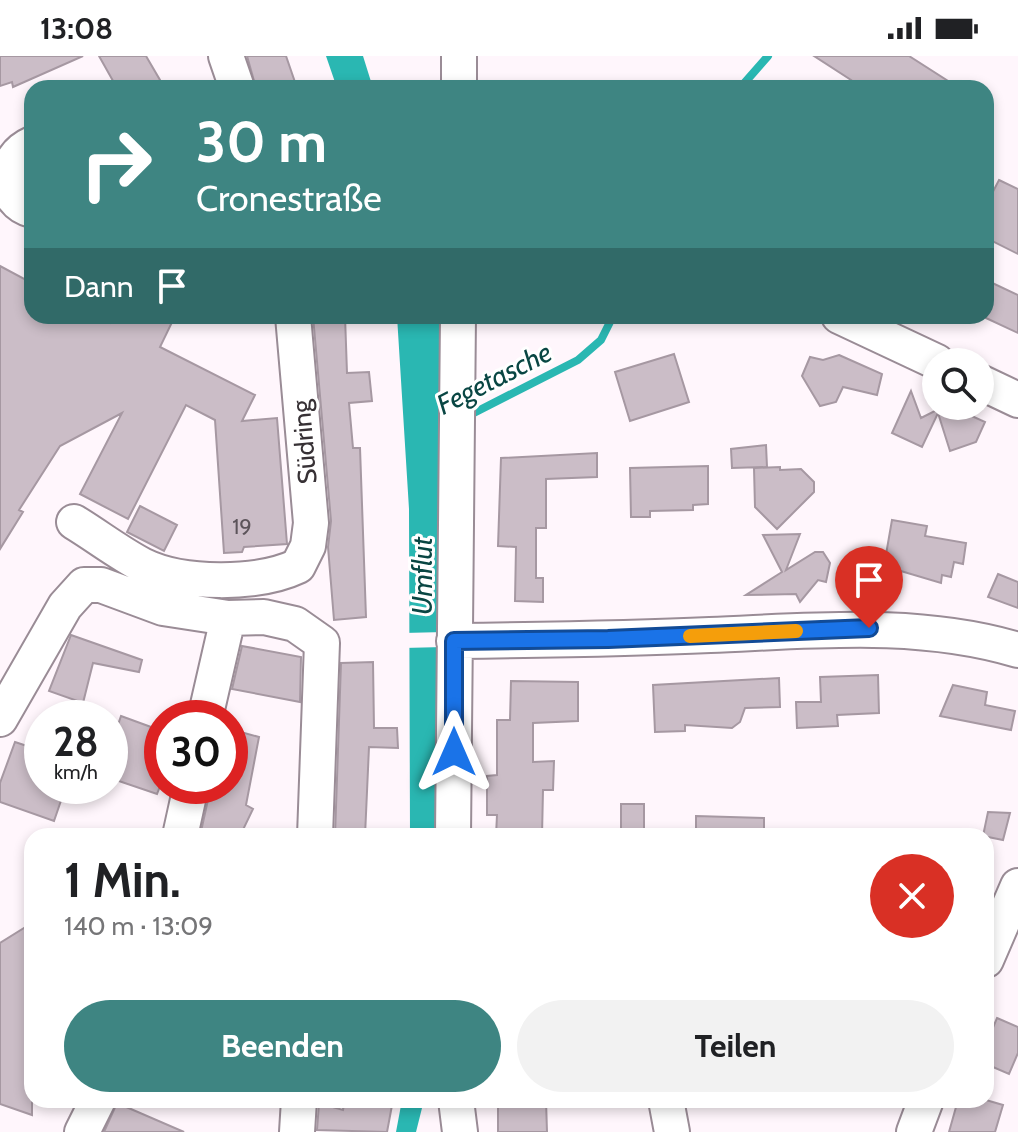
<!DOCTYPE html>
<html lang="de">
<meta charset="utf-8">
<style>
:root{--surface:#fff;--page:#f2f2f2;--text:#202124;--muted:#757577;--accent:#3e8582}
body{margin:0;font-family:Cabin,sans-serif;background:var(--page);color:var(--text);height:100vh;display:flex;flex-direction:column;font-size:30px;white-space:nowrap}
*{box-sizing:border-box;margin:0}
p{font-size:26px;color:var(--muted)}
.icon{flex:none;width:44px;height:44px;fill:none;stroke:currentColor;stroke-width:2;stroke-linecap:round;stroke-linejoin:round}
.map{position:relative;flex:1;overflow:hidden}
.side{position:absolute;left:24px;top:772px;width:970px;height:280px;display:flex;flex-direction:column;background:var(--surface);border-radius:24px;box-shadow:0 4px 12px #0003}
.side>*{flex:none}
.banner{position:absolute;left:24px;top:24px;width:970px;height:244px;border-radius:24px;box-shadow:0 4px 12px #0003;background:#3e8582;color:#fff;overflow:hidden}
.tools{position:absolute;left:922px;top:292px;display:grid;gap:16px}
.tools a{display:grid;place-items:center;width:72px;height:72px;border-radius:50%;background:var(--surface);box-shadow:0 4px 12px #0003;font-size:40px}
.speed{position:absolute;left:24px;top:644px;display:flex;gap:16px;font-size:40px;font-weight:700;text-align:center}
.speed>*{display:grid;place-content:center;width:104px;height:104px;border-radius:50%;background:var(--surface);box-shadow:0 4px 12px #0003;line-height:1}
.speed small{font-size:20px;font-weight:400}
.speed .limit{border:12px solid #d22;background:#fff;color:#111}
.pin{position:absolute;display:grid;place-items:center;width:68px;height:68px;color:#fff;margin:-82px -34px;border-radius:50% 50% 50% 0;rotate:-45deg;box-shadow:0 0 8px #0007}
.pin .icon{rotate:45deg}
.me{position:absolute;width:88px;margin:-44px;rotate:0deg;stroke-linejoin:round;filter:drop-shadow(0 0 6px #0008)}
.turn{display:flex;align-items:center;gap:28px;height:168px;padding:0 40px;font-size:36px}
.turn .icon{width:104px;height:104px;stroke-width:2.5}
.turn b{display:block;font-size:56px;line-height:68px}
.then{display:flex;align-items:center;height:76px;padding:0 40px;background:#0003;gap:16px;font-size:30px}
.round{display:grid;place-items:center;flex:none;width:84px;height:84px;border-radius:42px;background:var(--page)}
.overview{display:flex;align-items:center;justify-content:space-between;height:136px;padding:0 40px}
h1{font-size:48px;font-weight:800;line-height:60px}
.cta{display:flex;gap:16px;margin-top:auto;padding:16px 40px}
.cta a{flex:1;height:92px;border-radius:48px;background:var(--accent);color:#fff;font-size:32px;font-weight:800;line-height:92px;text-align:center}
.cta a+a{background:var(--page);color:var(--text)}
.status{display:flex;justify-content:space-between;align-items:center;height:56px;padding:0 40px;background:var(--surface);direction:ltr}
.status svg{height:22px;fill:currentColor}
.map>svg:first-child{display:block}
.water{fill:#2ab7b2}
.pier{fill:#fff6fc}
.lines{fill:none;stroke-linecap:round;stroke-linejoin:round}
.stream{stroke:#2ab7b2;stroke-width:8}
.building{fill:#cbbdc7;stroke:#a698a2;stroke-width:2}
.minor-casing{stroke:#9a8c96;stroke-width:38}
.minor{stroke:#fff;stroke-width:34}
.route-casing{stroke:#114b97;stroke-width:20}
.route{stroke:#1a73e8;stroke-width:14}
.slow{stroke:#f59e0b;stroke-width:14}
.labels{text-anchor:middle;dominant-baseline:central;stroke-width:6;stroke-linejoin:round;paint-order:stroke}
.number-label{font-size:22px;fill:#5c545a}
.street-label{font-size:26px;fill:#373135;stroke:#fff}
.water-label{font-size:28px;font-style:italic;fill:#094643;stroke:#fff}
</style>
<div class="status"><b>13:08</b><svg viewBox="0 0 49 12"><path d="M0 12V9h3v3zM5 12V6h3v6zM10 12V3h3v9zM15 12V0h3v12zM26 1h20v11H26zM47 4h2v5h-2z"/></svg></div>
<div class="map">
<svg width="1018" height="1076" viewBox="0 0 1018 1076">
<rect width="100%" height="100%" fill="#fff6fc"/>
<path class="water" d="M326 0H363L373 32H337Z
M397 260H439L447 298 438 780H410L409 453Z
M402 1044H424L416 1076H396Z"/>
<path class="pier" d="M445 576 444 591 403 592V577Z"/>
<g class="lines">
<path class="stream" d="M740 32 768 0
M466 361 578 304 601 284 613 260"/>
</g>
<path class="building" d="M0 0H83L13 31 12 26 0 30Z
M99 0H146L160 24 147 32H117Z
M247 0H286L297 32H256Z
M814 0H909L959 32H845L851 24Z
M999 124 1018 133V198L986 182V149Z
M0 210 32 227V260H96L110 267 114 260H175L160 291 255 339 242 365 277 362 287 488 244 491 242 496 224 497 215 364 186 349 128 463 80 438 122 357 60 390 19 454 23 456 0 493Z
M986 224 1018 239V277L986 262Z
M313 260H345L347 317 369 316 372 345 349 347 353 392H360L366 561 334 564 328 491 331 465Z
M674 298 689 346 630 365 615 316Z
M839 299 882 318 877 339 843 331 836 346 820 350 802 320 810 301 823 304Z
M911 335 921 362 937 354 936 350H950L985 366 976 386 950 395 938 357 922 391 892 377Z
M766 389 767 411 732 412 731 393Z
M597 397V421L546 423V472H536V522H543V546L515 545 516 491 498 490 501 402Z
M708 410V448L693 449V454L650 455V461H631L630 412Z
M780 411V414L801 413 814 426V436L777 473 755 451 754 412Z
M140 450 177 469 164 495 127 476Z
M892 464 927 470 925 480 966 487 963 508 954 506 951 521 942 519 941 527 884 510Z
M800 478 786 514 815 496H823L830 507 826 526 818 524 800 546 796 538 746 539 782 516 763 479Z
M998 518 1018 526V552L988 541Z
M71 579 142 604 139 616 93 607 83 647 49 635Z
M242 590 301 601 300 646 232 633Z
M373 606 374 672H397L398 692 369 691 365 780H335L341 607Z
M878 619 879 657 837 659 838 670 797 672 796 646H821L820 621Z
M779 622 780 651 745 652 740 666 732 672 685 669V675L655 676 653 629Z
M511 625 578 626V665L533 667V706L554 705 553 734H543L542 780H496L497 759H487V720L497 719V664H510Z
M953 629 987 636 985 649 1015 655 1011 674 940 660Z
M121 660 162 675V725L157 738 110 722V692Z
M230 673 259 681 246 749 253 753 240 780H200L211 730H230Z
M15 686 42 695V730H66L54 765 0 746V727Z
M621 748H644V775L621 776Z
M988 756 1010 757 1003 784 983 780Z
M696 760 764 762V780H696Z
M32 867V1059L0 1048V887Z
M997 962 1018 971V997L1009 1018 986 1008V988Z
M345 1044H393L387 1076 317 1074 319 1047 343 1054Z
M498 1044H546L547 1076H498Z
M958 1044H986L1003 1049 995 1076H949Z
M117 1047 184 1076H104Z"/>
<g class="lines">
<g class="minor-casing">
<path id="minor" d="M226 0 237 32
M459 32V0
M32 88C0 102 0 146 32 154
M839 260 937 306
M980 326 1018 344
M74 466C97 480 119 497 142 509 182 529 258 529 298 510L308 490 311 467 293 260
M454 585C539 584 625 583 710 579 812 575 918 564 1018 594
M205 662 228 562
M0 663 65 550 84 529H101L163 552 228 562 264 561 295 568 322 587 315 780
M180 780 191 730
M453 780 458 260
M986 904 1018 830
M456 1044 460 1076
M666 1044 672 1076
M82 1076 98 1044
M297 1076 299 1044
M914 1076 926 1044"/>
</g>
<use href="#minor" class="minor"/>
</g>
<g class="lines">
<g class="route-casing">
<path id="route" d="M454 696V585L608 583 869 572"/>
</g>
<use href="#route" class="route"/>
<path class="slow" d="M690 580 796 575"/>
</g>
<g class="labels">
<g class="number-label">
<text x="242" y="470">19</text>
</g>
<g class="street-label">
<text transform="translate(304 386) rotate(-95)">Südring</text>
</g>
<g class="water-label">
<text transform="translate(494 322) rotate(-27)">Fegetasche</text>
<text transform="translate(422 520) rotate(-90)">Umflut</text>
</g>
</g>
</svg>
<div class="tools">
<a><svg class="icon" aria-label="search" viewBox="0 0 24 24"><circle cx="10" cy="10" r="6"/><path d="M15 15l6 6"/></svg></a>
</div>
<div class="speed"><div>28<small>km/h</small></div><div class="limit">30</div></div>
<div class="pin" style="left:869px;top:572px;background:#d93025"><svg class="icon" aria-label="arrive" viewBox="0 0 24 24"><path d="M6 21V4h12l-3 4 3 4H6"/></svg></div>
<svg class="me" style="left:454px;top:696px" viewBox="-20 -20 40 40"><path d="M0-17L14 15 0 8-14 15z" fill="#1a73e8" stroke="#fff" stroke-width="4"/></svg>
<div class="banner">
<div class="turn"><svg class="icon" aria-label="right" viewBox="0 0 24 24"><path d="M7 20v-9h11M14 6l5 5-5 5"/></svg><div><b>30 m</b>Cronestraße</div></div>
<div class="then">Dann<svg class="icon" aria-label="arrive" viewBox="0 0 24 24"><path d="M6 21V4h12l-3 4 3 4H6"/></svg></div>
</div>
<section class="side">
<div class="overview"><div><h1>1 Min.</h1><p>140 m · 13:09</p></div><a class="round" style="background:#d93025;color:#fff"><svg class="icon" aria-label="close" viewBox="0 0 24 24"><path d="M6 6l12 12M18 6L6 18"/></svg></a></div>
<div class="cta"><a>Beenden</a><a>Teilen</a></div>
</section>
</div>
